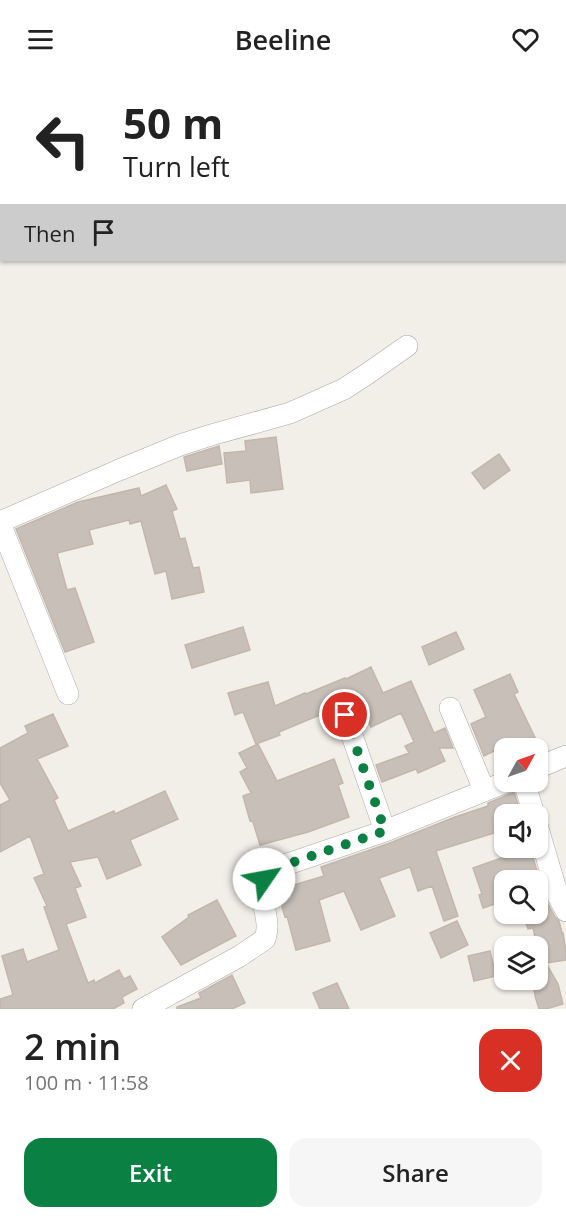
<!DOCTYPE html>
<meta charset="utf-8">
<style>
:root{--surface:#fff;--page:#f6f6f6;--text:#222;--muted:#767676;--accent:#0b8043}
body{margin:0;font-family:"Open Sans",sans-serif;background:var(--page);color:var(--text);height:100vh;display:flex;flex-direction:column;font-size:22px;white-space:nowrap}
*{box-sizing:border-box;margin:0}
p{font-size:20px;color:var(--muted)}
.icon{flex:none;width:33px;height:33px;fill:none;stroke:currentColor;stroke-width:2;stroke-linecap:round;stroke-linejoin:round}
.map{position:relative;height:931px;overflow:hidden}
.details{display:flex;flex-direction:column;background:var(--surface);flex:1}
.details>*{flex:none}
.hud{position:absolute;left:0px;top:0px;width:567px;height:183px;box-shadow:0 2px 4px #0004;background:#fff;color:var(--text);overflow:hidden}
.needle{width:39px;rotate:50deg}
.fabs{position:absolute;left:494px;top:660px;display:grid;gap:12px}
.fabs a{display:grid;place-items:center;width:54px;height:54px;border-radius:12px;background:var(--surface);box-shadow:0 2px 4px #0004;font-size:30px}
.pin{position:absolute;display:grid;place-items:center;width:51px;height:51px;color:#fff;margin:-26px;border:3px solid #fff;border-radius:50%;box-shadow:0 2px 6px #0007}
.me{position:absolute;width:66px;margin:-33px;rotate:57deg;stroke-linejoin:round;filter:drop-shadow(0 0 4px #0008)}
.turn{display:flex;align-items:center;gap:21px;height:126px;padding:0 24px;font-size:27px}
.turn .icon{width:78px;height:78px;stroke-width:2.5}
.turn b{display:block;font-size:42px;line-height:51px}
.then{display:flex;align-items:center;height:57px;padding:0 24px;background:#0003;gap:12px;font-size:22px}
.round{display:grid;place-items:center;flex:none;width:63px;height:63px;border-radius:18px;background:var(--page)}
.overview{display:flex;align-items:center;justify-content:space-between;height:102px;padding:0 24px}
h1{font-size:36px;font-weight:600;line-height:45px}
.cta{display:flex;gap:12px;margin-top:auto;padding:12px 24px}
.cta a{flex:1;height:69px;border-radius:18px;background:var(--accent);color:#fff;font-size:24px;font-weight:600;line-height:69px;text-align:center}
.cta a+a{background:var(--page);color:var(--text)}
header{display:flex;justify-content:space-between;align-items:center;height:78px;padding:0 24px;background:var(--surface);font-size:27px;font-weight:600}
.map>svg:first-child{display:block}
.building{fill:#c7bfb8;stroke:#c4b6ab;stroke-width:1.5}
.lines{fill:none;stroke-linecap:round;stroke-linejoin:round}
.minor-casing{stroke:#a9a9a9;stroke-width:22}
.minor{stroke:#fff;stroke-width:21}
.route{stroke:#0b8043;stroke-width:10;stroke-dasharray:0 18}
</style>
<header><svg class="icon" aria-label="menu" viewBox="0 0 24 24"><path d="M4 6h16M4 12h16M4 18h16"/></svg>Beeline<svg class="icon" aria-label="heart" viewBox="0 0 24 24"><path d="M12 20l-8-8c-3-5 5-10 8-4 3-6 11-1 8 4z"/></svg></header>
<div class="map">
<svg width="566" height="931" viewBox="0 0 566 931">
<rect width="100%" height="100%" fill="#f2efe9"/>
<path class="building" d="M276 359 283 411 251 415 250 402 227 405 224 375 246 373 245 363Z
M219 368 222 386 187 393 184 379Z
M499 376 510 392 484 411 472 395Z
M166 407 177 431 172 433 180 461 185 460 193 490 199 489 204 514 172 521 166 493 155 496 141 443 130 446 129 442 89 452 93 466 57 475 67 512 75 510 94 564 65 574 16 451 78 424 139 410 141 418Z
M243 549 250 572 192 590 185 567Z
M456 554 464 571 429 587 422 569Z
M371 589 383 615 411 603 434 655 445 650 453 670H439L445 683 418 695 416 691 382 704 376 687 409 675 405 668 414 664 401 635 371 649 361 627 355 630 353 627 347 624 340 625 334 631 279 654 280 657 256 666 243 634 235 637 228 615 268 604 275 628 305 615 306 616 345 600 346 601Z
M510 596 518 614 514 616 540 670H500L484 678 471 646 486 639 474 612Z
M53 636 68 668 37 681 58 720 54 722 68 753 114 733 115 736 165 713 178 741 130 762 141 787 107 801 98 779 70 784 81 808 75 810 86 839 66 846 88 905 94 902 95 905 119 892 124 901 130 898 137 911 122 919 124 925 113 931H0V921L13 917 2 878 23 871 27 884 59 872 44 829 47 828 34 800 44 796 30 758 0 774V727L10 722 0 705V670L28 655 25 648Z
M258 666 277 703 334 681 343 705 338 707 349 739 308 754 260 767 253 744 250 743 243 718 251 715 240 694 247 690 239 675Z
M514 714 521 736H504V752L436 773 458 838 444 843 432 808 418 813 410 789 379 800 395 838 361 852 344 813 319 822 330 863 296 872 287 838 285 839 277 812 324 798 321 789 390 765 455 739 488 728V725Z
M531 773 546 822 555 839 559 843 562 855H563L566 874V882L546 885 558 906 563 926 546 931H539L535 918 533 902H542L537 868 533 850 528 851 523 836H537V802H504V823L483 830 479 817 482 816 473 790 504 779V781Z
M217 822 236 858 181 887 162 859 189 839 188 837Z
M457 843 468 867 441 880 430 855Z
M490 873 496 898 474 903 468 878Z
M232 897 245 925 232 931H177V929L201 920 199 915Z
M337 905 349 931H320L313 915Z"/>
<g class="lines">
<g class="minor-casing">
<path id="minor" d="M0 444 119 392 180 367 211 357 290 335 344 311 367 296 407 268
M0 445 68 616
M450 630 484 712
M345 637 385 753
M537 690 566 678
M524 704 534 736
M537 747 558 818 566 833
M143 931 240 878 265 861C266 857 267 854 267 850 268 834 257 817 265 800 267 796 272 793 276 790L385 753 506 704"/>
</g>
<use href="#minor" class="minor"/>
</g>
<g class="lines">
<path class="route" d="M264 801 267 797 276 790 385 753 345 637"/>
</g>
</svg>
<div class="fabs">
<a><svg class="needle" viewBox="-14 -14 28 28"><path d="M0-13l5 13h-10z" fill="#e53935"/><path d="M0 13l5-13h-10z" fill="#767676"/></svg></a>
<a><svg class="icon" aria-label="sound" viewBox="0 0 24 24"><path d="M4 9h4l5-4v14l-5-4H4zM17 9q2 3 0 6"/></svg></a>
<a><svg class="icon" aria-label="search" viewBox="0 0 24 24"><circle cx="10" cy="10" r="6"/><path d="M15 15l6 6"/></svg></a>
<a><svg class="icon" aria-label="layers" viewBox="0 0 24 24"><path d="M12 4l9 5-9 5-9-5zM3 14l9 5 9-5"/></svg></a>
</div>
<div class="pin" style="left:345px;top:637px;background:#d93025"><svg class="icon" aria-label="arrive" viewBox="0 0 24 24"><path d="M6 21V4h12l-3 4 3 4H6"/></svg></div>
<svg class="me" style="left:264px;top:801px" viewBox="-20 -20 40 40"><circle r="19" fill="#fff"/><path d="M0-13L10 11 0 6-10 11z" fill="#0b8043"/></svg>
<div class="hud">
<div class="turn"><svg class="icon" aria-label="left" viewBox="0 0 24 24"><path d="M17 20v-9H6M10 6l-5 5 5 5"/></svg><div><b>50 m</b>Turn left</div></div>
<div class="then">Then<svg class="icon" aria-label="arrive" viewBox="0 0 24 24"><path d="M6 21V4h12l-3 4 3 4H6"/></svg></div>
</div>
</div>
<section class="details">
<div class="overview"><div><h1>2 min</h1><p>100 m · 11:58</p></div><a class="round" style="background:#d93025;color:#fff"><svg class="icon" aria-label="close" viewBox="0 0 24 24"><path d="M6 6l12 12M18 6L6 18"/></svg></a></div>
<div class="cta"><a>Exit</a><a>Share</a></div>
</section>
